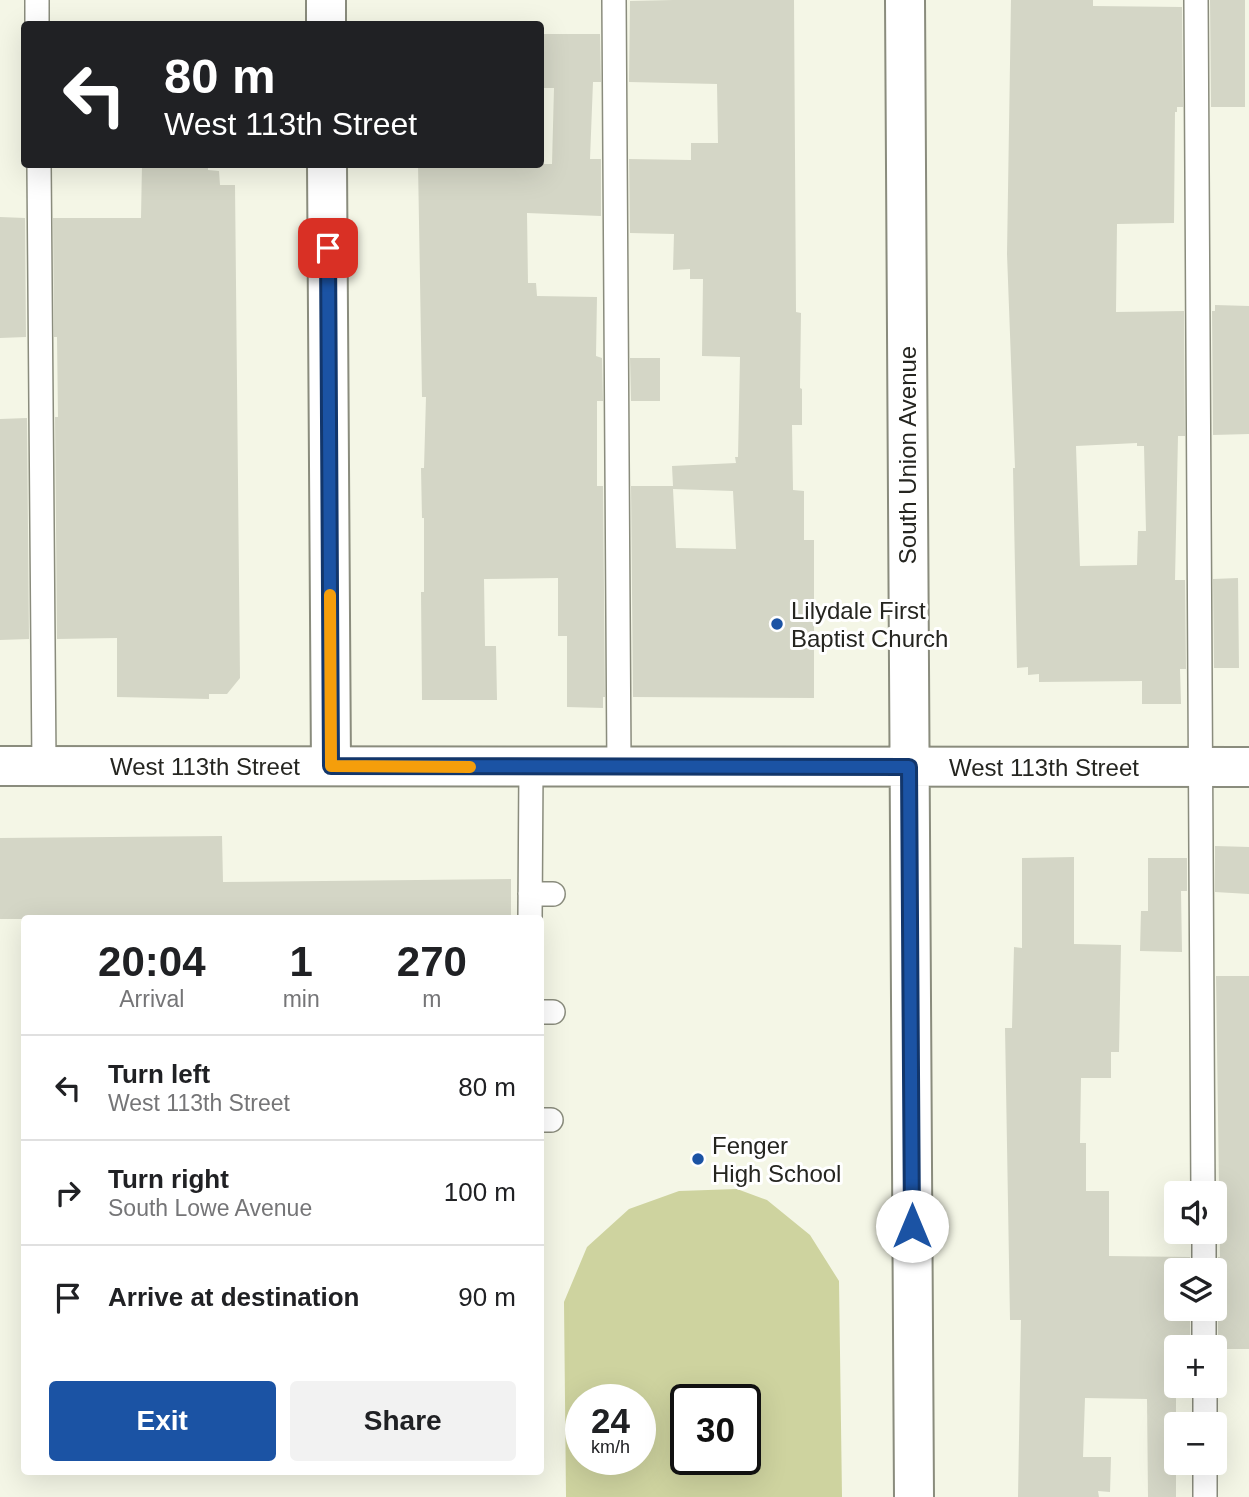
<!DOCTYPE html>
<meta charset="utf-8">
<style>
:root{--surface:#fff;--page:#f2f2f2;--text:#202124;--muted:#757577;--line:#e0e0e0;--accent:#1b53a4}
body{margin:0;font-family:Arial,sans-serif;background:var(--page);color:var(--text);height:100vh;display:flex;flex-direction:column;font-size:26px;white-space:nowrap}
*{box-sizing:border-box;margin:0}
p{font-size:23px;color:var(--muted)}
.icon{flex:none;width:38px;height:38px;fill:none;stroke:currentColor;stroke-width:2;stroke-linecap:round;stroke-linejoin:round}
.map{position:relative;flex:1;overflow:hidden}
.details{position:absolute;left:21px;top:915px;width:523px;height:560px;display:flex;flex-direction:column;background:var(--surface);border-radius:7px;box-shadow:0 7px 28px #0002}
.details>*{flex:none}
.top-card{position:absolute;left:21px;top:21px;width:523px;height:147px;border-radius:7px;box-shadow:0 7px 28px #0002;background:#202124;color:#fff;overflow:hidden}
.tools{position:absolute;left:1164px;top:1181px;display:grid;gap:14px}
.tools a{display:grid;place-items:center;width:63px;height:63px;border-radius:7px;background:var(--surface);box-shadow:0 7px 28px #0002;font-size:35px}
.speed{position:absolute;left:565px;top:1384px;display:flex;gap:14px;font-size:35px;font-weight:700;text-align:center}
.speed>*{display:grid;place-content:center;width:91px;height:91px;border-radius:50%;background:var(--surface);box-shadow:0 7px 28px #0002;line-height:1}
.speed small{font-size:18px;font-weight:400}
.speed .limit{border:4px solid #111;border-radius:10px;background:#fff;color:#111}
.pin{position:absolute;display:grid;place-items:center;width:60px;height:60px;color:#fff;margin:-30px;border-radius:14px;box-shadow:0 4px 10px #0006}
.me{position:absolute;width:77px;margin:-38px;rotate:0deg;stroke-linejoin:round;filter:drop-shadow(0 0 5px #0008)}
.turn{display:flex;align-items:center;gap:24px;height:147px;padding:0 28px;font-size:32px}
.turn .icon{width:91px;height:91px;stroke-width:2.5}
.turn b{display:block;font-size:49px;line-height:60px}
.eta{display:flex;justify-content:space-evenly;align-items:center;height:119px;text-align:center}
.eta b{font-size:42px;font-weight:700;line-height:49px}
.cta{display:flex;gap:14px;margin-top:auto;padding:14px 28px}
.cta a{flex:1;height:80px;border-radius:7px;background:var(--accent);color:#fff;font-size:28px;font-weight:700;line-height:80px;text-align:center}
.cta a+a{background:var(--page);color:var(--text)}
ul{padding:0;list-style:none}
li{display:flex;align-items:center;gap:21px;height:105px;padding:0 28px;border-top:2px solid var(--line)}
li div{flex:1}
li b{display:block;font-size:26px}
li em{font-style:normal}
.map>svg:first-child{display:block}
.green{fill:#ced39f;fill-rule:evenodd}
.building{fill:#d4d6c6;fill-rule:evenodd}
.lines{fill:none;stroke-linecap:round;stroke-linejoin:round}
.service-casing{stroke:#8a8c7d;stroke-width:26}
.minor-casing{stroke:#8a8c7d;stroke-width:42}
.service{stroke:#fff;stroke-width:23}
.minor{stroke:#fff;stroke-width:38}
.route-casing{stroke:#12366b;stroke-width:18}
.route{stroke:#1b53a4;stroke-width:12}
.slow{stroke:#f59e0b;stroke-width:12}
.poi-dot{fill:#1b53a4;stroke:#fff;stroke-width:2.5}
.labels{text-anchor:middle;dominant-baseline:central;stroke-width:6;stroke-linejoin:round;paint-order:stroke}
.street-label{font-size:24px;fill:#252520;stroke:#fff}
.poi-label{font-size:24px;fill:#252520;stroke:#fff;text-anchor:start}
</style>
<div class="map">
<svg width="1249" height="1497" viewBox="0 0 1249 1497">
<rect width="100%" height="100%" fill="#f4f6e6"/>
<path class="green" d="M737 1189 767 1200 810 1235 839 1281 842 1497H566L564 1302 587 1247 629 1209 679 1191ZM581 1400H640V1460H581ZM746 1400V1460H686V1400Z"/>
<path class="building" d="M673 0H794L796 312 801 313 800 388 802 389V425H792L793 490 804 491V540H814V698L633 697 631 486H673L672 466 736 463 735 457H738L740 357 702 356 703 279H690V269L673 270 674 234 630 233 629 159 691 160V143H718L717 84 629 82 630 1ZM673 489 733 491 736 549 676 548Z
M1011 0H1093V6L1182 7 1183 107H1177V112H1175L1174 223 1117 224 1116 312 1184 311 1185 436H1178L1175 580H1185L1186 669H1180L1181 704H1142V681L1039 682V674L1028 675V667L1017 668 1013 468H1015L1007 254ZM1137 443V446H1144L1146 531H1138L1137 565 1080 566 1076 446Z
M1210 0H1245V107H1211Z
M541 34H600L601 82H593L590 159H601V216L527 213 528 283H536L537 296 597 297 596 356 602 358 603 401H597V486H603L605 697H603V708L567 707V636H558V578L484 579 485 646H496L497 700H422L421 592H424V518H422L421 468H424L426 397H422L418 164H552L554 88H541Z
M142 164H208V170L219 171 220 185H235L240 678 227 694H209V699L117 697V638L57 639 55 417H58L57 337H54L53 218H141Z
M0 217 25 218 26 337 0 338Z
M1215 305 1249 306V434L1213 435 1212 311H1215Z
M630 358H660V401H631Z
M27 418 29 639 0 640V419Z
M1238 578 1239 668H1214L1213 579Z
M222 836 223 882 511 879V919H0V838Z
M1215 846 1249 847V894L1215 892Z
M1074 857V944L1121 945 1119 1052H1111V1078H1081L1080 1143H1086V1191H1109V1256L1190 1257V1270H1176V1309H1190V1348H1176V1497H1148L1147 1399 1085 1398 1083 1457H1111L1110 1492 1098 1491 1099 1497H1018L1021 1320H1010L1005 1028H1012L1014 947 1022 948V858Z
M1148 858H1187V891H1181L1182 952 1140 951 1141 911H1148Z
M1216 976H1249V1349H1218V1309L1214 1300V1279L1218 1271V1257H1220Z"/>
<g class="lines">
<g class="service-casing">
<path id="service" d="M37 0V24
M614 0 619 767
M1196 0 1203 1194
M39 164 44 766
M530 894H553
M530 919 531 767
M541 1012H553
M541 1120H551
M1204 1232V1270
M1204 1309V1348
M1205 1386V1424
M1205 1463V1497"/>
</g>
<g class="minor-casing">
<path id="minor" d="M326 0V24
M905 0 914 1497
M327 164 331 766
M0 766 1249 767"/>
</g>
<use href="#service" class="service"/>
<use href="#minor" class="minor"/>
</g>
<g class="lines">
<g class="route-casing">
<path id="route" d="M328 248 331 766 909 767 912 1226"/>
</g>
<use href="#route" class="route"/>
<path class="slow" d="M330 595 331 766 470 767"/>
</g>
<g class="poi-dot">
<circle cx="777" cy="624" r="7"/>
<circle cx="698" cy="1159" r="7"/>
</g>
<g class="labels">
<g class="street-label">
<text transform="translate(907 455) rotate(-90)">South Union Avenue</text>
<text x="205" y="766">West 113th Street</text>
<text x="1044" y="767">West 113th Street</text>
</g>
<g class="poi-label">
<text x="791" y="610">Lilydale First<tspan x="791" dy="28">Baptist Church</tspan></text>
<text x="712" y="1145">Fenger<tspan x="712" dy="28">High School</tspan></text>
</g>
</g>
</svg>
<div class="tools">
<a><svg class="icon" aria-label="sound" viewBox="0 0 24 24"><path d="M4 9h4l5-4v14l-5-4H4zM17 9q2 3 0 6"/></svg></a>
<a><svg class="icon" aria-label="layers" viewBox="0 0 24 24"><path d="M12 4l9 5-9 5-9-5zM3 14l9 5 9-5"/></svg></a>
<a>+</a>
<a>−</a>
</div>
<div class="speed"><div>24<small>km/h</small></div><div class="limit">30</div></div>
<div class="pin" style="left:328px;top:248px;background:#d93025"><svg class="icon" aria-label="arrive" viewBox="0 0 24 24"><path d="M6 21V4h12l-3 4 3 4H6"/></svg></div>
<svg class="me" style="left:912px;top:1226px" viewBox="-20 -20 40 40"><circle r="19" fill="#fff"/><path d="M0-13L10 11 0 6-10 11z" fill="#1b53a4"/></svg>
<div class="top-card">
<div class="turn"><svg class="icon" aria-label="left" viewBox="0 0 24 24"><path d="M17 20v-9H6M10 6l-5 5 5 5"/></svg><div><b>80 m</b>West 113th Street</div></div>
</div>
<section class="details">
<div class="eta">
<div><b>20:04</b><p>Arrival</p></div>
<div><b>1</b><p>min</p></div>
<div><b>270</b><p>m</p></div>
</div>
<ul>
<li><svg class="icon" aria-label="left" viewBox="0 0 24 24"><path d="M17 20v-9H6M10 6l-5 5 5 5"/></svg><div><b>Turn left</b><p>West 113th Street</p></div><em>80 m</em></li>
<li><svg class="icon" aria-label="right" viewBox="0 0 24 24"><path d="M7 20v-9h11M14 6l5 5-5 5"/></svg><div><b>Turn right</b><p>South Lowe Avenue</p></div><em>100 m</em></li>
<li><svg class="icon" aria-label="arrive" viewBox="0 0 24 24"><path d="M6 21V4h12l-3 4 3 4H6"/></svg><div><b>Arrive at destination</b></div><em>90 m</em></li>
</ul>
<div class="cta"><a>Exit</a><a>Share</a></div>
</section>
</div>
